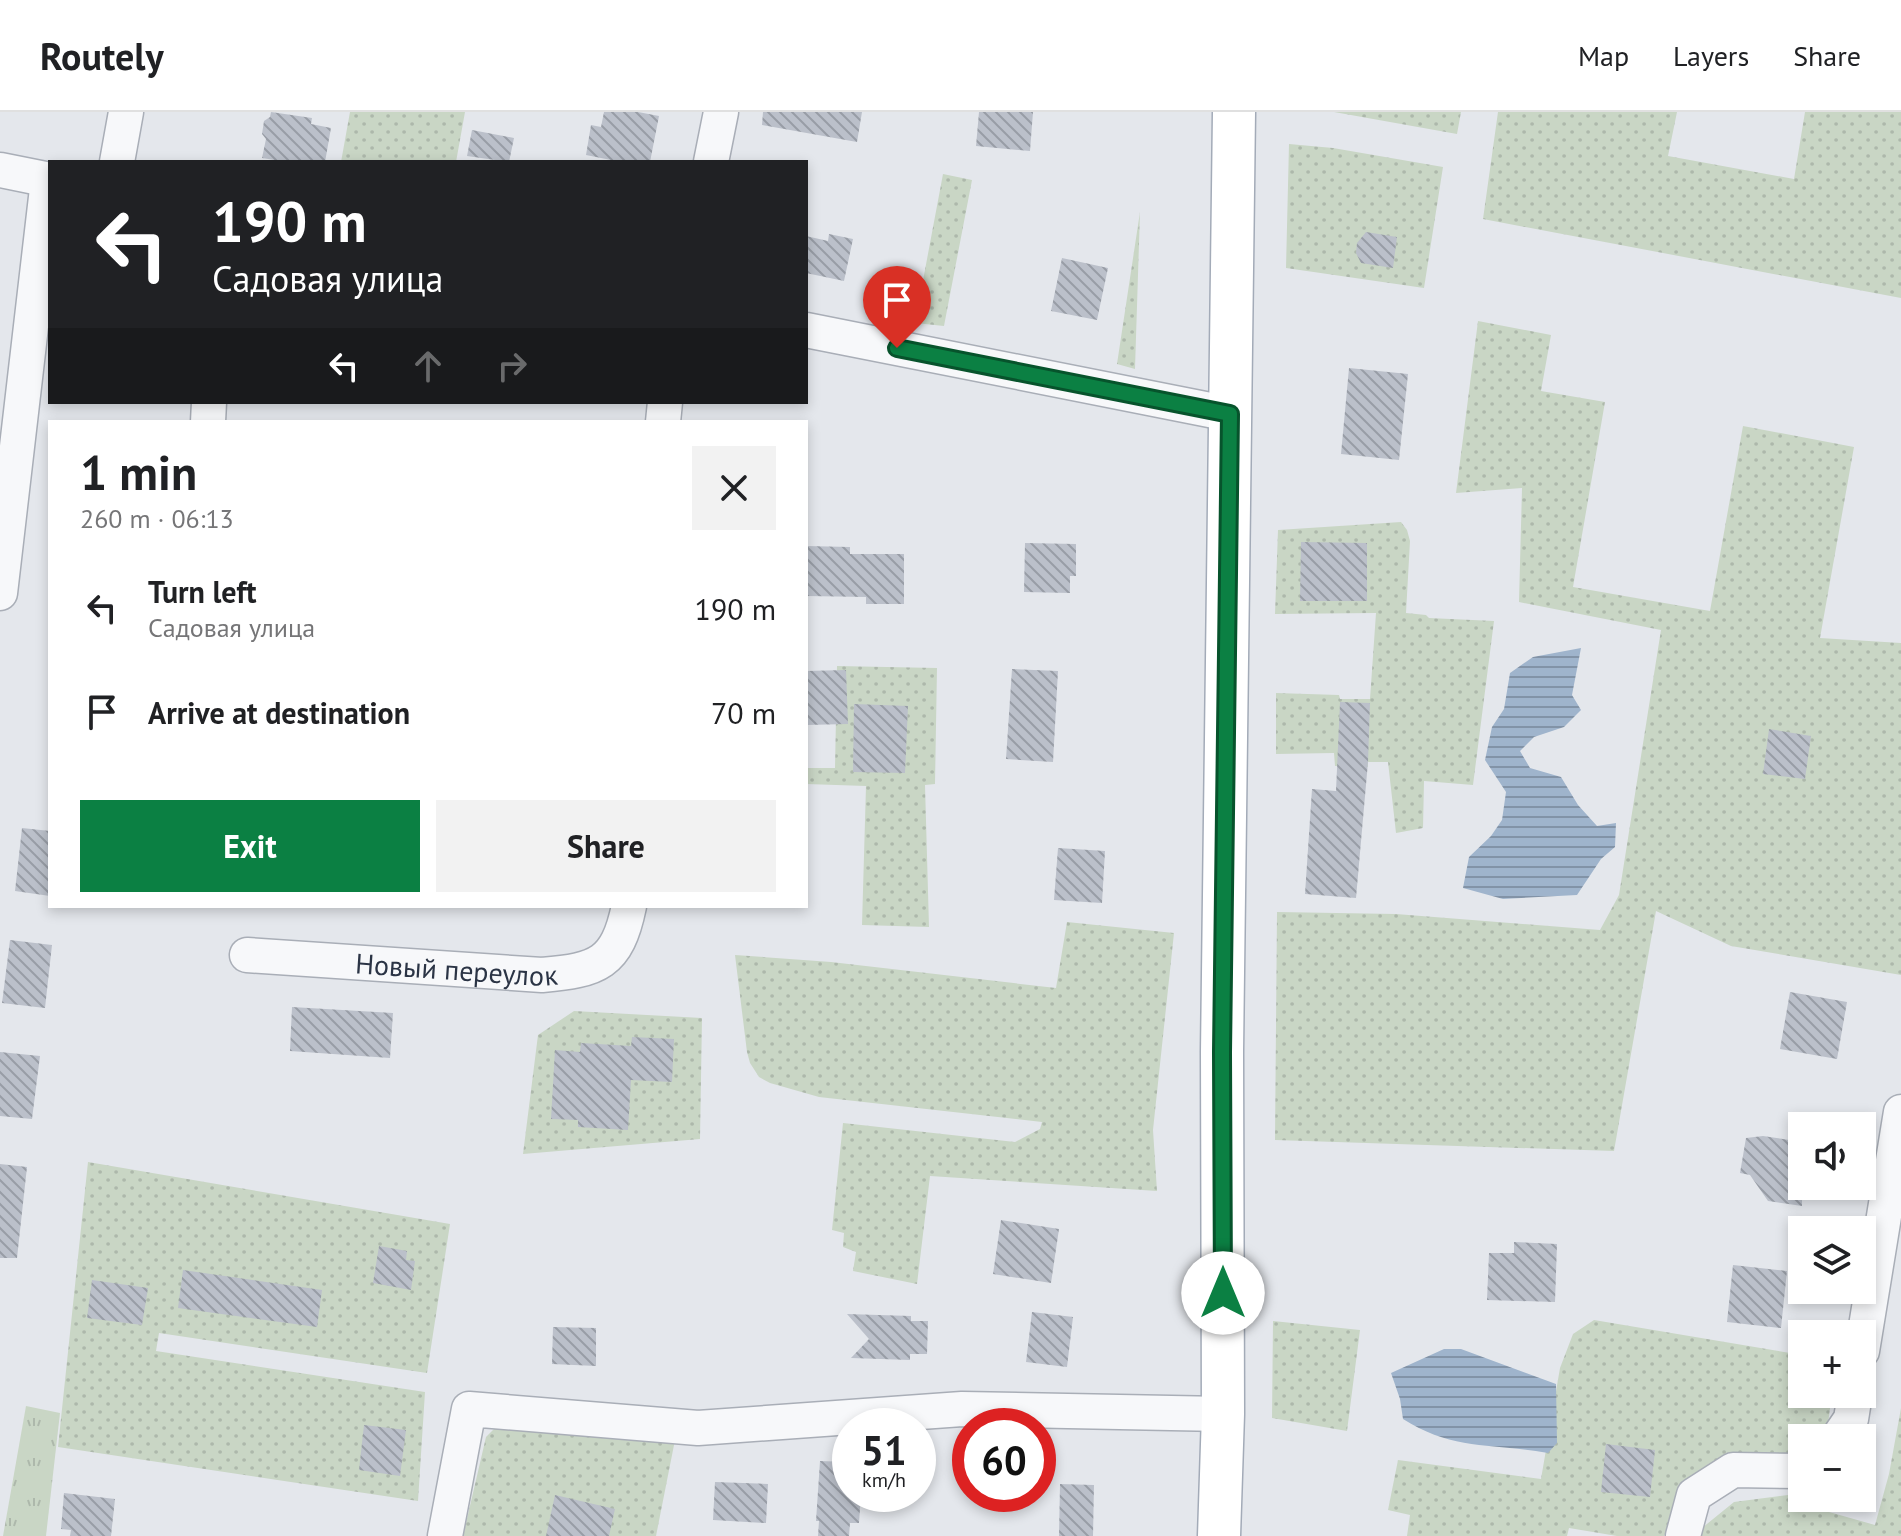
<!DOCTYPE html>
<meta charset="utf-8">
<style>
:root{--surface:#fff;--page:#f2f2f2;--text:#202124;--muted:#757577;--line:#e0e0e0;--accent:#0b8043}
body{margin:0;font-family:"PT Sans",sans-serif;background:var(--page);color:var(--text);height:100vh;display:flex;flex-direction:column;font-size:30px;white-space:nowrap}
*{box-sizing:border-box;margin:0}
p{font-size:26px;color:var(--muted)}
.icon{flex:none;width:44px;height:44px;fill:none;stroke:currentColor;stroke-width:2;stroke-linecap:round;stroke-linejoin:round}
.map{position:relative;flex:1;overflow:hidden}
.side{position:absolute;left:48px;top:308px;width:760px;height:488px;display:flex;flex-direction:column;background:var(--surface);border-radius:0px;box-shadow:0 4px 12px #0003}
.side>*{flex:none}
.banner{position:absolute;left:48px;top:48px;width:760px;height:244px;border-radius:0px;box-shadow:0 4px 12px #0003;background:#202124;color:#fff;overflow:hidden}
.fabs{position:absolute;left:1788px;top:1000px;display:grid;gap:16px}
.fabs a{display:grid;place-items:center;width:88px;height:88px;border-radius:0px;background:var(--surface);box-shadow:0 4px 12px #0003;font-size:40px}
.speed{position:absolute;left:832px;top:1296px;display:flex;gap:16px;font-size:40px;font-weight:700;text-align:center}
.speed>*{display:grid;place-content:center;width:104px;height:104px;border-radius:50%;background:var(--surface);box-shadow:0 4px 12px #0003;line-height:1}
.speed small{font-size:20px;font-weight:400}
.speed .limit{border:12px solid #d22;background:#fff;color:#111}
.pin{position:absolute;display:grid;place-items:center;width:68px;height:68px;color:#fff;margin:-82px -34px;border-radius:50% 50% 50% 0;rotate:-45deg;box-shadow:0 0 8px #0007}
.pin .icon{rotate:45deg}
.me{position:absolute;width:88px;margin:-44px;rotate:0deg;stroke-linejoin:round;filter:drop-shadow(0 0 6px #0008)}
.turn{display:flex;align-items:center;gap:28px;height:168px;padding:0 32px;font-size:36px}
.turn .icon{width:104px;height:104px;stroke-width:2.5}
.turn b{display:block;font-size:56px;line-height:68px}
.lanes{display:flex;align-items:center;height:76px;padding:0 32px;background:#0003;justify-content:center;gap:40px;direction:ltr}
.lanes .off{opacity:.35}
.round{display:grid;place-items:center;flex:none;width:84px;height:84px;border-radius:0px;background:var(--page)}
.headline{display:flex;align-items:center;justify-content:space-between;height:136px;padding:0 32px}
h1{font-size:48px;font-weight:700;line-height:60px}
.cta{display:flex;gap:16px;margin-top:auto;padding:16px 32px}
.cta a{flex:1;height:92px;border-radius:0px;background:var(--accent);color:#fff;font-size:32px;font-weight:700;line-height:92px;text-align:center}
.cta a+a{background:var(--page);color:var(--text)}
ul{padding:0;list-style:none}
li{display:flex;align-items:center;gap:24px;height:104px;padding:0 32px}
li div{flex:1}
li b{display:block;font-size:30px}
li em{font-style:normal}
header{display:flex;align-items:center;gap:48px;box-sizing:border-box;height:112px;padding:0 40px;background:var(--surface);border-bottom:2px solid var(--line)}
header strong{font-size:38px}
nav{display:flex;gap:44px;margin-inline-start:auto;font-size:28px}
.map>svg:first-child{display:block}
.grass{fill:url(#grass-tufts)}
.park{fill:url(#park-dots)}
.water{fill:url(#water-rules)}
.building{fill:url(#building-back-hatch)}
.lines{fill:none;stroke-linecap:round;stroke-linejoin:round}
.minor-casing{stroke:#a9aeb7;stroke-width:37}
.major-casing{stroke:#a3abb8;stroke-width:45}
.minor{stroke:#f7f8fa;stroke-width:34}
.major{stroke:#fff;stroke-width:42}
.route-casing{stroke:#07532c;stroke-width:20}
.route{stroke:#0b8043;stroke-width:14}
.labels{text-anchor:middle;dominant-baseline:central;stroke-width:8;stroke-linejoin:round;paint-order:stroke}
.street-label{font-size:28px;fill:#2b3445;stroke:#f4f6f9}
</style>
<header>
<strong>Routely</strong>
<nav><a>Map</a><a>Layers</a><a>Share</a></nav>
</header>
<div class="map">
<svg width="1901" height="1424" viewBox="0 0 1901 1424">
<defs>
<pattern id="grass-tufts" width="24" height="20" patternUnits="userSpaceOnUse" patternTransform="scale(2)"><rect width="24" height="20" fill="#c9d6c5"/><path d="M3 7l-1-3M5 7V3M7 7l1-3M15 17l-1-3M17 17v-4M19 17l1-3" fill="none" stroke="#adb8ab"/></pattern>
<pattern id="park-dots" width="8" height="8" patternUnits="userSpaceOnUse" patternTransform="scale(2)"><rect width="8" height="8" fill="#c9d6c5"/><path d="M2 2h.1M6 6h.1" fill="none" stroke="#adb8ab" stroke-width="1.8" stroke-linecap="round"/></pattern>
<pattern id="water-rules" width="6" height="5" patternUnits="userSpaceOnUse" patternTransform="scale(2)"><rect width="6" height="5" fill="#9fb4cc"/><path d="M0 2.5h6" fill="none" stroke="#8293a7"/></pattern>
<pattern id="building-back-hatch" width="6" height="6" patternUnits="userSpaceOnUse" patternTransform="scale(2)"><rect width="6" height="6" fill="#bbc0ca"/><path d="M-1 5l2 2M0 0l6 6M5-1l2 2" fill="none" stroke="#989da6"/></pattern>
</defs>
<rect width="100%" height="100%" fill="#e4e7ec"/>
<path class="grass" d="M26 1294 60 1301 46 1424H3Z"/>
<path class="park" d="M350 0H465L456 50H341Z
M1334 0H1461L1457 22Z
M1498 0H1677L1668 44 1794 67 1805 0H1901V186L1483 107Z
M1289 32 1333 36 1443 55 1424 176 1286 156Z
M943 62 972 68 944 214 915 211Z
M1140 100 1135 257 1117 252Z
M1478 209 1551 223 1541 279 1605 290 1573 475 1710 499 1743 314 1854 335 1820 526 1901 531V863L1731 834 1656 799 1614 1039 1275 1028 1277 800 1396 802 1600 818 1619 783 1661 518 1519 490 1522 376 1456 381Z
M1401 410 1407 418 1410 429 1406 501 1426 503 1429 506 1494 509 1473 673 1424 669 1423 716 1396 721 1388 650H1368V655L1335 654 1334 641 1276 642V581L1339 583 1340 587H1370L1376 501 1275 502 1278 418Z
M837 554 937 556 935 672 925 673 929 815 862 813 866 674 806 672V656H835Z
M1067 810 1174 821 1153 1018 1157 1079 930 1064 917 1172 853 1159 856 1140 843 1135 844 1121 832 1118 843 1011 1015 1030 1040 1017 1042 1010 819 985 770 971 759 965 750 951 747 940 735 843 831 850 1056 876Z
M574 899 702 906 700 1027 523 1042 538 923Z
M88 1050 450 1112 427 1261 159 1221 156 1239 425 1280 418 1389 58 1335Z
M1594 1208 1802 1243V1282H1832L1826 1326H1802V1344L1695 1361 1664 1424H1617L1569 1416 1567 1424H1407L1410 1403 1388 1398 1398 1348 1541 1367 1560 1256 1573 1222Z
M1273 1209 1360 1218 1347 1319 1272 1306Z
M1901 1296V1424H1699L1702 1416 1734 1390 1796 1382 1795 1394 1822 1398 1875 1413 1889 1362Z
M504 1307 675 1328 656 1424H463L486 1325Z"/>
<path class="water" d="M1581 536 1572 583 1581 598 1564 615 1534 625 1520 639 1530 656 1561 665 1578 693 1597 714 1616 711 1615 735 1601 747 1577 783 1503 787 1463 776 1469 745 1491 724 1502 708 1506 680 1485 648 1492 615 1504 597 1510 561 1533 545Z
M1444 1237H1461L1556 1272 1557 1331 1548 1341C1493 1331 1453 1339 1403 1307L1400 1287 1391 1261Z"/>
<path class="building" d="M271 0 312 6 311 12 331 16 325 50H287L262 46 266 27 262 22 264 9 270 5Z
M604 0H638L659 4 650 50H621L586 43 591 13 601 15Z
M763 0H862L857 30 762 13Z
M979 0H1033L1030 39 976 34Z
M472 18 514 26 509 50 467 44Z
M1366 120 1397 125 1393 156 1361 151 1356 141 1357 131Z
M829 122 853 127 844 169 806 161V124L828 129Z
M1062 146 1108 156 1097 208 1051 199Z
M1349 256 1408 262 1399 348 1341 342Z
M1301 430 1367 431V489H1300Z
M1025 431 1076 432V464H1070V481L1024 480Z
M806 434 850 435V442H904V492H866V485L806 484Z
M1012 557 1058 559 1053 650 1006 647Z
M846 558 848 612 806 613V559Z
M1340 590 1370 591 1368 650 1356 786 1305 782 1312 677 1336 679Z
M854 592 908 594 905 661 853 660Z
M1769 617 1811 624 1805 667 1763 662Z
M22 716 50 719V784L15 779Z
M1058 736 1105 739 1102 791 1054 788Z
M10 828 52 833 45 896 2 891Z
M1790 880 1847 890 1837 947 1780 937Z
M292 895 393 901 390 946 290 939Z
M632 925 674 927 672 970 631 968 628 1018 578 1015V1008L551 1007 555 938 580 940 581 931 631 934Z
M0 940 40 944 32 1007 0 1004Z
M1763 1024 1802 1030V1094L1768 1089 1750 1063 1740 1061 1746 1026Z
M0 1052 27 1055 17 1146H0Z
M1001 1108 1059 1117 1051 1171 993 1162Z
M1514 1130 1557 1132 1555 1190 1487 1188 1489 1141H1514Z
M379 1134 407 1139 406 1148 415 1149 411 1178 373 1171Z
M1733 1153 1787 1159 1781 1216 1727 1210Z
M183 1158 322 1178 317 1215 178 1196Z
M92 1168 148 1176 142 1213 87 1206Z
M1032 1200 1073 1205 1067 1255 1026 1250Z
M847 1202 911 1204V1209H928L927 1242H910V1248L851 1246 869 1227Z
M553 1215 596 1216V1254L552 1252Z
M364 1313 406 1318 400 1364 359 1358Z
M1606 1332 1655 1338 1650 1385 1601 1380Z
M820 1349 848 1350 850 1382H861L859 1411H850L849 1424H818L819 1409H816Z
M715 1370 768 1372 766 1411 713 1408Z
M1060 1372 1094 1373 1093 1424H1059Z
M64 1381 115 1387 111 1424H70L71 1418 61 1417Z
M555 1383 615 1397 609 1424H546Z"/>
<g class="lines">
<g class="minor-casing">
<g id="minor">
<path d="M117 50 126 0"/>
<path d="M711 50 721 0"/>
<path d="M0 58 50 68"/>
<path d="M806 218 1230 302"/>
<path d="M208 310 209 290"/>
<path d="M663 310 665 290"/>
<path d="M0 481 48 68"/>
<path id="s1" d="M247 843 542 863C598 858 617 852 629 794"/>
<path d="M1862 1239 1901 1000"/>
<path d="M1838 1326 1851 1307 1855 1282"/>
<path d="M445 1424 469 1297 698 1316 962 1297 1223 1302"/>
<path d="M1683 1424 1694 1383 1733 1358 1802 1359"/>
</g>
</g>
<g class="major-casing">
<path id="major" d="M1219 1424 1223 1302 1222 940 1234 0"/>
</g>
<use href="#minor" class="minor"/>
<use href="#major" class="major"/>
</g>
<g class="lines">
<g class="route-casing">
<path id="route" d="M897 236 1230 302 1222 940 1223 1181"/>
</g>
<use href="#route" class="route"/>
</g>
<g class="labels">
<g class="street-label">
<text stroke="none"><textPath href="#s1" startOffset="210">Новый переулок</textPath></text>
</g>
</g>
</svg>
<div class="fabs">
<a><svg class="icon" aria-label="sound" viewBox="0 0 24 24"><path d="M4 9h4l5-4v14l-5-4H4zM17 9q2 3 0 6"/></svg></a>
<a><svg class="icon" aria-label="layers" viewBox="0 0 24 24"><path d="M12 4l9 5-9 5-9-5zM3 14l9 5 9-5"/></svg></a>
<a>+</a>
<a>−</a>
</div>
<div class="speed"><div>51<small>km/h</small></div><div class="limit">60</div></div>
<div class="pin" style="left:897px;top:236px;background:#d93025"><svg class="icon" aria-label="arrive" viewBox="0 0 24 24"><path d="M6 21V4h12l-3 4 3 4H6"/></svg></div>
<svg class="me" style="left:1223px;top:1181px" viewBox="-20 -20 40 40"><circle r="19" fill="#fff"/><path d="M0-13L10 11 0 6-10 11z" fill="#0b8043"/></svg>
<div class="banner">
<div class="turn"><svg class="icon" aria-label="left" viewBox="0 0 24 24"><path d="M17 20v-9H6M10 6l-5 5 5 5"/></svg><div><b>190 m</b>Садовая улица</div></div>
<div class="lanes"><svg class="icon" aria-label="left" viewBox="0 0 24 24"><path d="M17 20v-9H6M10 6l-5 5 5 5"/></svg><svg class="icon off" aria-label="ahead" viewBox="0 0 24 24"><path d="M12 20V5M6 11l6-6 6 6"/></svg><svg class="icon off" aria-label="right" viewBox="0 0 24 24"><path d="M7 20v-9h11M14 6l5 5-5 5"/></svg></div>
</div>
<section class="side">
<div class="headline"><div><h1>1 min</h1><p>260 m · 06:13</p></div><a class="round"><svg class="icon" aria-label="close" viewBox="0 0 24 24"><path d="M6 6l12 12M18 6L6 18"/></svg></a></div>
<ul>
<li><svg class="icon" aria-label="left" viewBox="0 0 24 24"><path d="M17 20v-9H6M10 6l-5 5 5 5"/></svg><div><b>Turn left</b><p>Садовая улица</p></div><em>190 m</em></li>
<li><svg class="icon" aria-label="arrive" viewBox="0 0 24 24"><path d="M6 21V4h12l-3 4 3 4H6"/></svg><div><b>Arrive at destination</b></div><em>70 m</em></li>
</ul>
<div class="cta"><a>Exit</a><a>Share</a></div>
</section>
</div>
